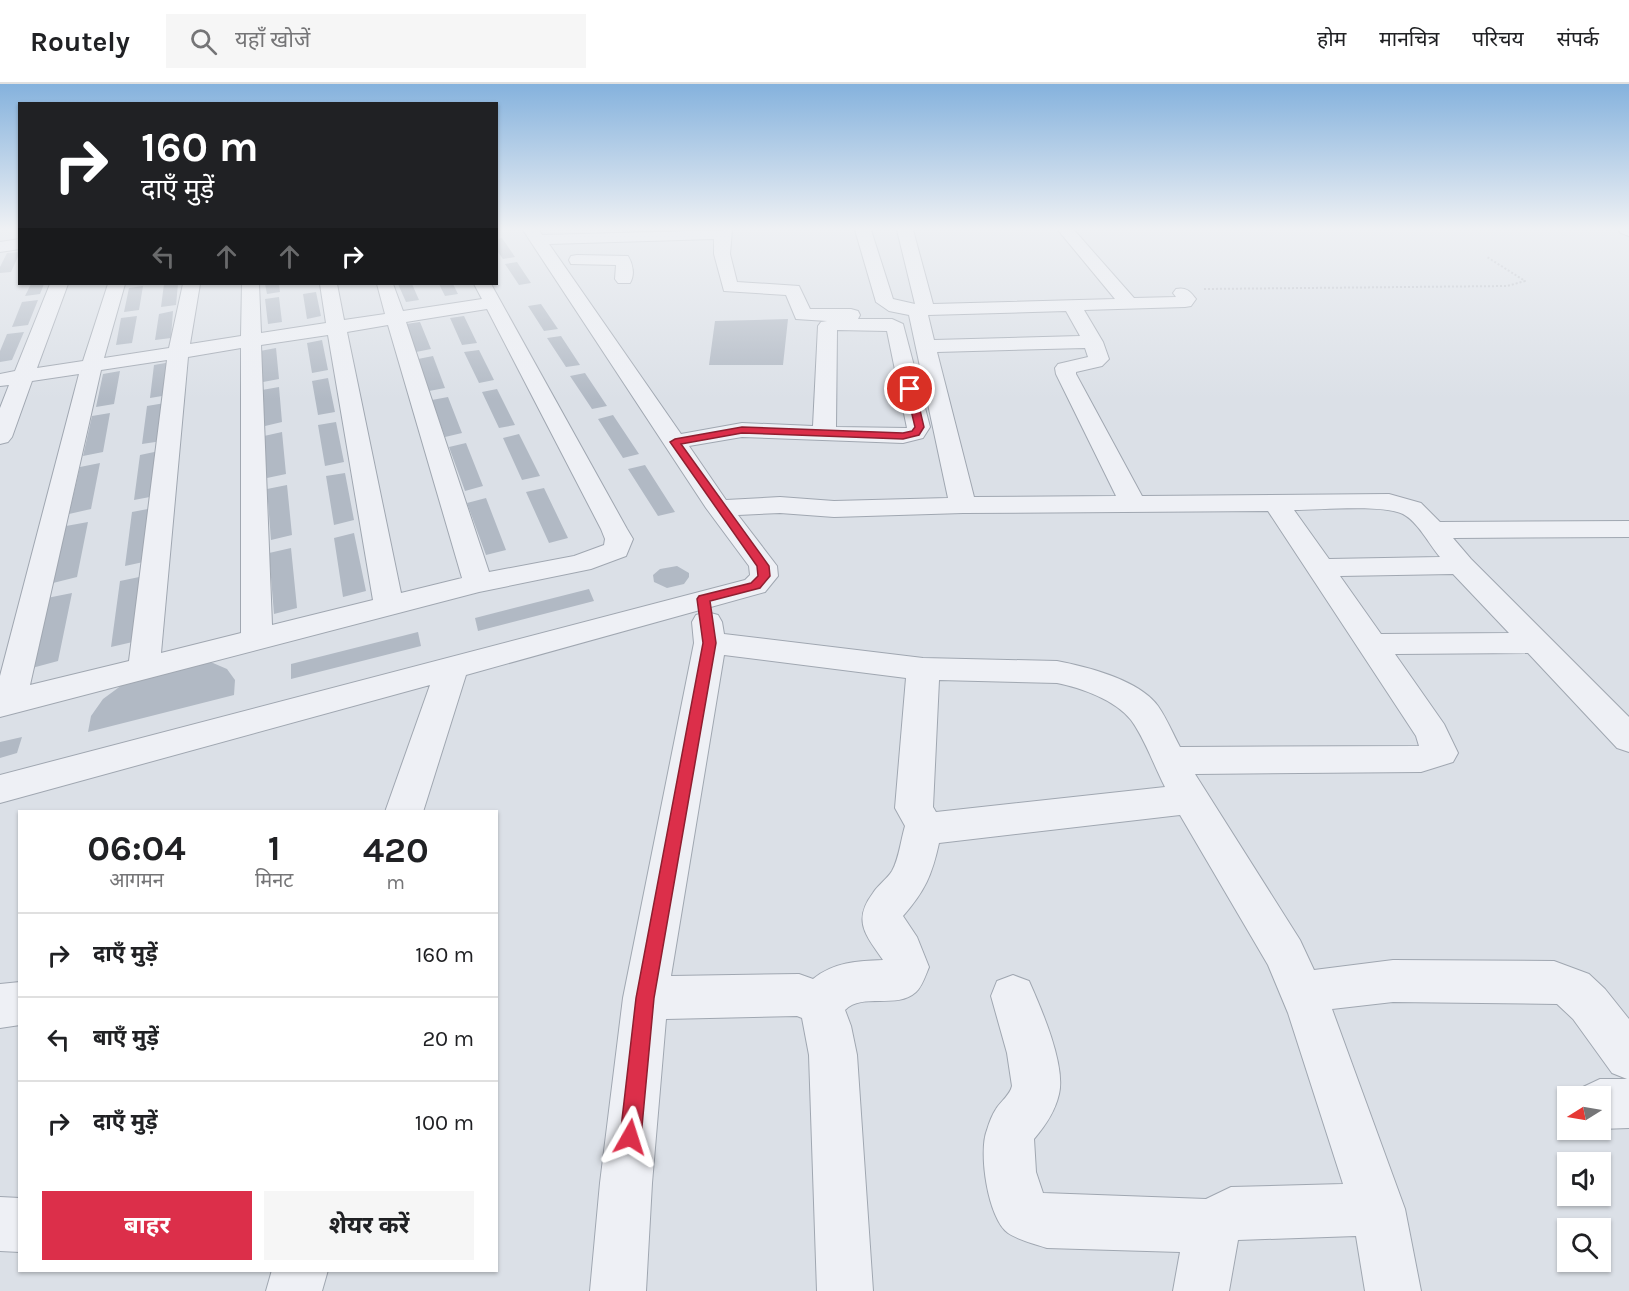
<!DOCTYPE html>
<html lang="hi">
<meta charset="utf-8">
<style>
:root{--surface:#fff;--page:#f6f6f6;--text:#202124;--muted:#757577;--line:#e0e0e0;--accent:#dc2f4a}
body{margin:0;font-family:Karla,"Noto Sans Devanagari",sans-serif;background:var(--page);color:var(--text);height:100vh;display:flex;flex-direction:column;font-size:22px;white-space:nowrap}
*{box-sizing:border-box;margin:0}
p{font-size:20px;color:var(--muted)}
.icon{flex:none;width:33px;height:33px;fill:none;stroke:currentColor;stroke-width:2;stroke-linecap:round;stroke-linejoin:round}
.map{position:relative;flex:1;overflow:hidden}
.drawer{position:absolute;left:18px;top:726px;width:480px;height:462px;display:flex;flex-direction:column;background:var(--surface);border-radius:0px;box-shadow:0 2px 4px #0004}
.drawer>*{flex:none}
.hud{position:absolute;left:18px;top:18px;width:480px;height:183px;border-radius:0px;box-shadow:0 2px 4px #0004;background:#202124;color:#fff;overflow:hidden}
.needle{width:39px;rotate:259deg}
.buttons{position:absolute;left:1557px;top:1002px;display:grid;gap:12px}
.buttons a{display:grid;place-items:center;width:54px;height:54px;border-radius:0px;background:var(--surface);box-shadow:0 2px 4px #0004;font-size:30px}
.pin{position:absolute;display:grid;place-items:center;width:51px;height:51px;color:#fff;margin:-26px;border:3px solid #fff;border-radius:50%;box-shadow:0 2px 6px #0007}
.me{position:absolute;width:66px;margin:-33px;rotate:6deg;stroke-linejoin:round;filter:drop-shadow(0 0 4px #0008)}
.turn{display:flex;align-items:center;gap:21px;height:126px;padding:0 24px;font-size:27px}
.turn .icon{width:78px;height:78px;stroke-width:2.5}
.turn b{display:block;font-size:42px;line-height:51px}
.lanes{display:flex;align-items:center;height:57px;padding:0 24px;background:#0003;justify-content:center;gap:30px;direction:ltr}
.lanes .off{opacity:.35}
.eta{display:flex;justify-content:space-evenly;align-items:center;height:102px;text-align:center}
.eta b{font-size:36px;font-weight:700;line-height:42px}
.primary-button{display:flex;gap:12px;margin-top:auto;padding:12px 24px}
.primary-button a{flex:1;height:69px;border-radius:0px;background:var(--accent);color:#fff;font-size:24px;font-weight:700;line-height:69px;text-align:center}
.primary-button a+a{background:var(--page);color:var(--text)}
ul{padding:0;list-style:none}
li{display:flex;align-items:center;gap:18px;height:84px;padding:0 24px;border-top:2px solid var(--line)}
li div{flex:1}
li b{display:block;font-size:22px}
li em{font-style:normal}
header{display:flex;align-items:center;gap:36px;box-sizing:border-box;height:84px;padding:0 30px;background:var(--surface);border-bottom:2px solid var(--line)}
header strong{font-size:28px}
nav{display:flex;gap:33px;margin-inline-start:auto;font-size:21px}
.search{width:420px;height:54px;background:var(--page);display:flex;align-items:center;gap:15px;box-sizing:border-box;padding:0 21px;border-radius:0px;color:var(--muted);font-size:22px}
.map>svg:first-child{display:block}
.building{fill:#b1b9c4}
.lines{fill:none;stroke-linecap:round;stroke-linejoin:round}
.minor-casing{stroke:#a0a7b1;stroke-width:2}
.path{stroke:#b9bdc5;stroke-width:2;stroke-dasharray:2 2;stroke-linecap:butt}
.minor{fill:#eef0f5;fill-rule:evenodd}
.route{fill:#dc2f4a;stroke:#8f1f30;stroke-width:1.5}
</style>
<header>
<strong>Routely</strong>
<div class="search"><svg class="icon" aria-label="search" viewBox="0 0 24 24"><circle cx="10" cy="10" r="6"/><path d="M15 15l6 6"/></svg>यहाँ खोजें</div>
<nav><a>होम</a><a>मानचित्र</a><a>परिचय</a><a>संपर्क</a></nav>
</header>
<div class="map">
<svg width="1629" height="1207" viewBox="0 0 1629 1207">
<rect width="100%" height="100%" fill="#dbe0e7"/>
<path class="building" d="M502 154 515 173 503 175 496 165V155Z
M20 168 11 188 0 189V183L7 169Z
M517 178 531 199 519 201 505 180Z
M31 200H44L40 210 25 212Z
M164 200H178L176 221 161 223Z
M265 200H279L280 208 267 210Z
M398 200H412L419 216 406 218Z
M439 200H453L458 210 445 212Z
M143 202 139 226 124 228 129 204Z
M316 208 321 232 307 235 303 210Z
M279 213 282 238 268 240 265 215Z
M38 216 28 241 12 243 22 218Z
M541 220 558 245 544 247 528 222Z
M173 227 171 254 155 256 159 230Z
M137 232 132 259 116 261 121 234Z
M464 232 477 259 462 261 450 234Z
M788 235 783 281H709L715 237Z
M420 238 431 265 416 268 406 240Z
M24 248 12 276 0 278V267L7 250Z
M561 252 580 281 566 283 547 254Z
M322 256 328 286 312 289 307 259Z
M276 264 279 295 263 298 260 267Z
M479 266 494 296 479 299 464 268Z
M433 272 445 304 429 307 418 275Z
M171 278 168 311 150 314 154 281Z
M120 287 114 320 96 323 103 290Z
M585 289 607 322 592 325 570 292Z
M328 294 335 328 318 331 312 297Z
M279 303 282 338 265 342 262 306Z
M497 305 515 341 499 344 482 308Z
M448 313 462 349 445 353 432 316Z
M165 319 162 357 142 360 147 322Z
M110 329 103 368 83 372 92 332Z
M613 331 639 370 623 374 598 335Z
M336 338 344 378 325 382 318 341Z
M282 348 286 390 267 394 264 352Z
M519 350 540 392 522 396 503 354Z
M466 359 483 402 465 407 449 363Z
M159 367 155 412 134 416 140 371Z
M100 379 91 425 69 430 80 383Z
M645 381 675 428 658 432 628 385Z
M345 389 354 436 334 441 326 392Z
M287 401 292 451 271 456 267 405Z
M544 404 568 454 549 459 526 408Z
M486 414 506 466 486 471 467 419Z
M153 424 148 477 125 482 132 428Z
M88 438 77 493 53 499 66 442Z
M354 449 366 507 343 513 334 454Z
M291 464 297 524 274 530 269 469Z
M677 482 689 489V493L684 500 667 504 654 498 653 491 660 485Z
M144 492 137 557 111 563 120 497Z
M589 505 594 517 478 547 475 534Z
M72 509 58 577 32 584 47 514Z
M418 548 421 562 291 595V580Z
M193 577 213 579 227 585 235 596 234 611 88 648 91 632 103 615 122 601Z
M22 653 17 669 0 674V658Z"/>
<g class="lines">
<g class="minor-casing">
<path id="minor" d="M523 146H539L542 151 732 146 730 170 737 198 799 202 810 225H851L858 227 860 231 858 235H892L903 240 930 343 923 354 903 359 742 353 689 362 726 416 780 413 834 417 948 414 909 231 889 227 876 218 855 146H871L893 215 915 220 897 146H913L933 220 1115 215 1058 146H1074L1134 214 1176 213 1173 209 1176 205C1186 203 1190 207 1196 215L1191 222 1185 223 1084 226 1103 258 1109 275 1102 282 1076 288V290L1142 412 1389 410 1421 419 1440 438 1629 437V453L1453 454 1471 475 1629 633V668L1617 664 1528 569 1395 570 1444 640 1458 669 1453 678 1421 688 1195 690 1300 856 1314 886 1393 876 1554 877 1589 890 1605 905 1629 935V1044L1600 1045V1012H1579L1583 1003 1600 995H1627L1612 989 1573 935 1557 920 1393 918 1332 925 1405 1125 1421 1207H1365L1356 1152 1238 1156 1229 1207H1173L1180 1168 1047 1164C1035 1160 1018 1156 1008 1149 988 1135 978 1068 987 1046 989 1039 992 1031 996 1025 1001 1017 1010 1011 1012 1002L1007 969 991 912 997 897 1013 891 1029 897C1041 924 1066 981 1059 1010 1055 1028 1045 1042 1034 1055L1036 1088 1043 1109 1206 1115 1231 1103 1343 1100 1288 929 1268 881 1180 731 939 759C932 791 925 807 903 832L917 853 929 883C926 890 922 903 916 908 896 926 863 908 845 926L851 942 857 971 873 1207H817L809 971 802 934 797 932 666 935 652 1099 646 1207H590L600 1099 623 914 694 559 692 538 696 531 707 528 718 531 722 538 724 550 923 574 1057 577C1088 583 1139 596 1158 622 1167 635 1173 650 1180 663L1419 662 1416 652 1268 427 963 429 834 433 780 429 738 431 777 482 778 492 765 508 466 591 423 728H385L430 601 0 719V691L745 496 750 491 749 482 706 424ZM714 155V170L724 207 786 211 796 235 827 237 821 238 818 242 813 342 742 339 681 350 549 160ZM1066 227 1080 252 934 256 928 231ZM837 246 887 247 907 344 836 343ZM1085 264 1088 273 1058 280 1055 284 1056 290 1116 412 974 413 937 268ZM1294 426C1319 426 1382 420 1403 430 1418 438 1429 460 1440 473L1329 475ZM1453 490 1509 549 1381 550 1340 492ZM724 571 906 594 895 724 905 742C901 755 899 775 892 787 887 795 878 801 873 809 852 837 866 851 883 876 857 877 834 878 813 895L799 890 671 892ZM939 596 1057 599C1082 604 1115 616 1131 636 1145 655 1154 682 1165 703L936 728 933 723Z
M1618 146H1629V152L1621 149Z
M20 155V165L0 168V158Z
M577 171 628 172C633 180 635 191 630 199H618L615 195 616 181 571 180 569 176 571 172Z
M50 200H68L37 284 83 277 108 200H125L104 274 169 264 183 200H200L190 260 241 252 242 200H259L261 249 326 239 320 200H337L344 236 385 230 377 200H393L403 227 482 215 474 200H491L627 445 633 455 626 472 591 485 479 508 0 633V592L79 290 32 297 12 353 8 358 0 360V324L9 301 0 302V290L15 287ZM487 225 601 445 605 455 604 461 574 472 489 488 406 238ZM388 241 462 494 401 509 347 248ZM328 251 373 516 272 541 261 261ZM241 264V549L161 569 188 273ZM167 276 129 577 30 601 101 286Z
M20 898V941L0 944V900Z
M0 1113 20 1114V1168L0 1167Z
M272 1186H328L322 1207H266Z"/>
</g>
<path class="path" d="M1204 205 1507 202 1525 197 1487 173"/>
<use href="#minor" class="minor"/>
</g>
<linearGradient id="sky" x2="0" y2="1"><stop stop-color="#85b2dd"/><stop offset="0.46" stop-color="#eff1f4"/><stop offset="1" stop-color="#eff1f4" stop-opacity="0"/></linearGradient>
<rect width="1629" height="315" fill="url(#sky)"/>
<path class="route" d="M910 302 915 305 924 343 919 351 903 355 742 349 681 360 769 482 770 492 760 504 710 517 716 559 654 914 641 1053 638 1060 630 1063 623 1060 620 1053 636 914 703 559 697 515 699 512 751 499 758 492 757 482 670 358 675 355 742 343 903 349 912 347 915 343 906 305Z"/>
</svg>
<div class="buttons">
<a><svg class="needle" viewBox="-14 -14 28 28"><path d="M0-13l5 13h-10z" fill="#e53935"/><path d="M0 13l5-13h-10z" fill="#757577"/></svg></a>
<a><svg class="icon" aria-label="sound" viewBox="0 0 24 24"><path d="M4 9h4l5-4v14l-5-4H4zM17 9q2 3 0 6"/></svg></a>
<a><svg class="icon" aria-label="search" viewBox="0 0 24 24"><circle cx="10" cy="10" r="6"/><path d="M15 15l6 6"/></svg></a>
</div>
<div class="pin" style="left:910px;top:305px;background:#d93025"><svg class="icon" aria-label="arrive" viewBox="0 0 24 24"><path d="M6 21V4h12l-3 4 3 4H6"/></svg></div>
<svg class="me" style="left:630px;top:1053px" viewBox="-20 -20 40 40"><path d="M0-17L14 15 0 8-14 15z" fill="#dc2f4a" stroke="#fff" stroke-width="4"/></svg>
<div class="hud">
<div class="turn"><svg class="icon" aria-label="right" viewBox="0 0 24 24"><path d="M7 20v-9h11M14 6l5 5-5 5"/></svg><div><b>160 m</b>दाएँ मुड़ें</div></div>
<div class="lanes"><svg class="icon off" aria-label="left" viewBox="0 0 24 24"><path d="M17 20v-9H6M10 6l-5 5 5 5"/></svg><svg class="icon off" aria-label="ahead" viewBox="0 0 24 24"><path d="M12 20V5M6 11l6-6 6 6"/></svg><svg class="icon off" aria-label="ahead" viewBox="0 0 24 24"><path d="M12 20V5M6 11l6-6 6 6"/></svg><svg class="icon" aria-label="right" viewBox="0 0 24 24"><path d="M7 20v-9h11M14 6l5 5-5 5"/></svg></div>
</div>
<section class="drawer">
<div class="eta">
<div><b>06:04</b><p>आगमन</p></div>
<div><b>1</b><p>मिनट</p></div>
<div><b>420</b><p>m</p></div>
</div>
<ul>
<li><svg class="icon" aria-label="right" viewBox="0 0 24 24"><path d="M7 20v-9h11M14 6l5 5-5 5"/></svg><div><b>दाएँ मुड़ें</b></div><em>160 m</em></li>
<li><svg class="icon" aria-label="left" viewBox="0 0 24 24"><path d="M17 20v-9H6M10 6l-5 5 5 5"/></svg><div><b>बाएँ मुड़ें</b></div><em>20 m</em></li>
<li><svg class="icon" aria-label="right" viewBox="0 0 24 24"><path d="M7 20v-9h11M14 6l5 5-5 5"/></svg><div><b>दाएँ मुड़ें</b></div><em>100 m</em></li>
</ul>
<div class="primary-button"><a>बाहर</a><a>शेयर करें</a></div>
</section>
</div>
